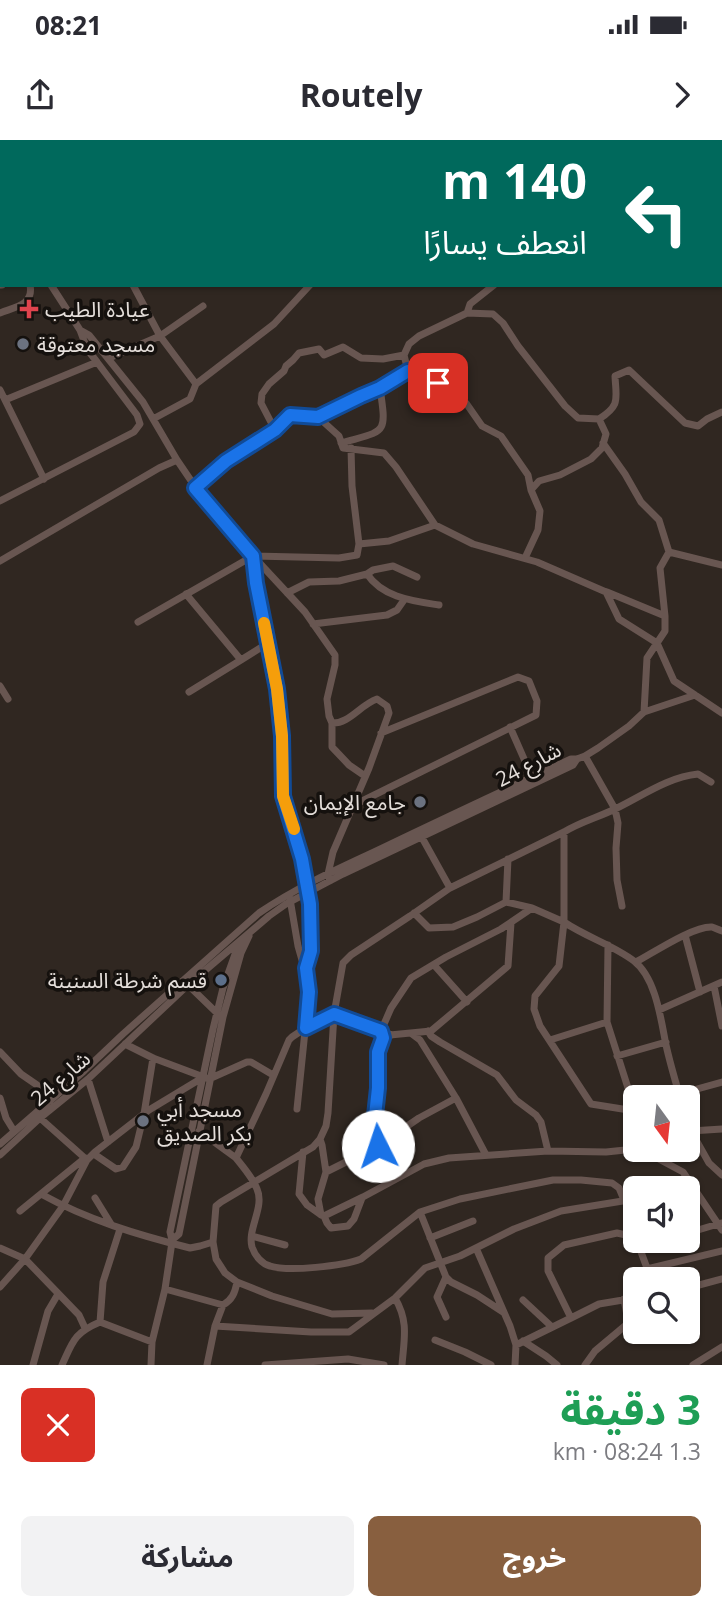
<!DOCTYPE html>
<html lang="ar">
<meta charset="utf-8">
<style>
:root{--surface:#fff;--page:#f2f2f3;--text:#2b2b33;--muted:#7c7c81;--accent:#885f3f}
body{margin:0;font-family:"Open Sans","Noto Sans Arabic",sans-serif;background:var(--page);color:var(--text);direction:rtl;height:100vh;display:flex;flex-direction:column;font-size:26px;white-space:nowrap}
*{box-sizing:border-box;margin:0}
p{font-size:23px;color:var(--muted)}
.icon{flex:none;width:38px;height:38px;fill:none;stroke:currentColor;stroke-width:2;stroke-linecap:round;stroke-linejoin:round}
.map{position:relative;height:1225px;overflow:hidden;direction:ltr}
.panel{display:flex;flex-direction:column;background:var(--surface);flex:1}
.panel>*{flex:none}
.hud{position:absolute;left:0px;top:0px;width:723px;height:147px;box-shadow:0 2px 5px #0004;direction:rtl;background:#00695c;color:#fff;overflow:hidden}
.needle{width:46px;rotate:165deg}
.controls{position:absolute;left:623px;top:945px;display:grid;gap:14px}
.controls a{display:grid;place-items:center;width:77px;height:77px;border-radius:10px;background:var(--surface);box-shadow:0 2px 5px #0004;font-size:35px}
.pin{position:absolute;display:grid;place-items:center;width:60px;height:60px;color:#fff;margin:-30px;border-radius:14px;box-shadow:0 4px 10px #0006}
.me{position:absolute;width:77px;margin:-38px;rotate:356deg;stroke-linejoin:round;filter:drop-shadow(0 0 5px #0008)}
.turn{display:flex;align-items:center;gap:24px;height:147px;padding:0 21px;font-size:32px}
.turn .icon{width:91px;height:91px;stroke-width:2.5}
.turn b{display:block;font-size:49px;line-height:60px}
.round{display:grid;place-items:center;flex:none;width:74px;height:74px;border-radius:10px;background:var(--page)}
.headline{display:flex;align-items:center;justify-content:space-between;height:119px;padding:0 21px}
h1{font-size:42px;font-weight:700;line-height:52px;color:#1e9e55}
.button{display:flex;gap:14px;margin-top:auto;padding:14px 21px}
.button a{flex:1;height:80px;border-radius:10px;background:var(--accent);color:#fff;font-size:28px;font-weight:700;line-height:80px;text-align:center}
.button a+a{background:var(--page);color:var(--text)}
.status{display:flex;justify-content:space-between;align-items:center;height:49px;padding:0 35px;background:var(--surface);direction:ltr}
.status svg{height:19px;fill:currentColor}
header{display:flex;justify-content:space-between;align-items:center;height:91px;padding:0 21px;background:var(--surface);font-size:32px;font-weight:700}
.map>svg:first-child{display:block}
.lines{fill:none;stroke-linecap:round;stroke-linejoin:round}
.stream{stroke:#001616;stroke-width:2}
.minor{stroke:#685651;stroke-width:7}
.route-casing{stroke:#114b97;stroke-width:18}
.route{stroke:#1a73e8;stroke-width:12}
.slow{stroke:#f59e0b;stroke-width:12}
.health-dot{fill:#e0444e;stroke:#15110e;stroke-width:2.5}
.worship-dot{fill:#6b7280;stroke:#15110e;stroke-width:2.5}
.service-dot{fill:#5c6f8a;stroke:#15110e;stroke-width:2.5}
.labels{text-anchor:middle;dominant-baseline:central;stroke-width:7;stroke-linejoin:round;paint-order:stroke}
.poi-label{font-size:21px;fill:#e4deda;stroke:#15110e;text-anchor:start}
.street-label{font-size:21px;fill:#e4deda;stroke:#15110e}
</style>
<div class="status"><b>08:21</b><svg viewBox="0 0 49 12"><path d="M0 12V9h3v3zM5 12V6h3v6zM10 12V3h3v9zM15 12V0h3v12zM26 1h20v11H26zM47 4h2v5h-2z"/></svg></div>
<header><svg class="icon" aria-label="forward" viewBox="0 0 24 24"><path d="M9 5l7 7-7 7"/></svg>Routely<svg class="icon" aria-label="share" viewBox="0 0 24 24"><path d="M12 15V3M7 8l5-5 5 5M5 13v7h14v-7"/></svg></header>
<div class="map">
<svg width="722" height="1225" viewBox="0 0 722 1225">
<rect width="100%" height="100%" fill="#302721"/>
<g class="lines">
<path class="stream" d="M0 138H2"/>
<path class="minor" d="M53 0 55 2
M669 0V2
M213 2V0
M261 2V0
M421 2 422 0
M0 19H2
M721 20 722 19
M0 74 2 76
M0 93 2 96
M0 132H2
M0 145H2
M51 145 80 190 87 209 97 222
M203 166 160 196 196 244 274 184 310 145
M0 173C15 167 34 165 30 145
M467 173 493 174 503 183 518 206 565 266 578 278 599 279 606 294 602 308 591 319 560 335 539 341 531 350 540 371 538 390 525 418
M80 190 89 195 143 262 177 320 196 348 253 416 305 472 335 515V525L327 559 329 576 332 583C349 584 360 565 377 559L387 566 389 573 369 628 333 712 328 734 330 741
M109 218 160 196 133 145
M408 231 438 243 466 263 482 286 501 296 528 335 531 350
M0 250 5 260 97 222 137 275 140 284 134 292 0 361
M5 260 44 339
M318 277 361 256 380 248
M153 279 190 259 196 244
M599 279C621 265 616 259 615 236L629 230 685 283 698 286 707 279 722 272
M275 290 261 263 262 254 269 244 284 231 286 226 293 220 299 213 319 209 324 215 343 207 361 218 383 219 404 215
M341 303C386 290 387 296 380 248L408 231 404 215 409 204 419 196 467 173 470 164 494 145
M603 303 625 334 641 362 659 380 669 412 660 428 665 476 607 452
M196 348 226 321 275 290 290 275 318 277 339 296 343 308 384 313 396 327 435 385 473 404 537 422 606 452 619 479 657 503 647 518 644 572
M359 404 389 401 435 385
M669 412 722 425
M253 416 256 443 277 549 282 596 283 656 302 719 310 764 311 811 306 828
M0 421 159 328 177 320
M367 434C383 458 414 461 439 465
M287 453 309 442 339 441 367 434 373 430 393 426 417 437
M186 454 241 520 268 503
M665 476V491L657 503 674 541 722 573
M138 482 253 416 339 418 357 415 359 404 352 346 351 308
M313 484 387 475 397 470 404 460
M0 546 8 559
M189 552 241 520
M332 583V607L349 625 365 636
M510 587 532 637
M585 616 615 669 618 683 616 708 617 740 622 766
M354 665 536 575 537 561 529 541 518 537 381 593
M564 692V782C586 797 613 805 634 821 656 838 661 880 666 905 670 923 675 940 680 957
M420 694 450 748
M290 759 298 806 302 820 306 828 309 852 297 969
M506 762 508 719
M414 773 429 788 453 787 477 777 506 762 532 768
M685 795 700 852
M239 803 223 848 213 889 170 1092 172 1100 179 1094 223 877 241 813 249 796
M608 805 607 882 635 970
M636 822C653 813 693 786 712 787 715 788 719 790 722 791
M434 825 467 862
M188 845 218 874
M714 846 722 886
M659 870 722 842
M428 891 431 896 440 902 497 935 516 960 536 975 541 982 548 1011
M412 894 420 900 456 958 486 1015
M390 895 431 891 508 826 511 783
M392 895 334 874 328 973 326 986 320 999 322 1005 326 1032 318 1059 321 1075 324 1076 363 1057 424 1024 449 1018 548 1011 606 1012 635 1009
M550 900 607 882
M125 904 153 918 209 939 247 922H251L273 935
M0 912 21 934 37 945 50 961
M617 916 666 902
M88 939 108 1002
M679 954 722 942
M0 958 6 978 14 991
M40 978 87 1020 95 1012 149 970 202 938
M722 989 691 991 709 1023 722 1035
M199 991 236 1018 266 954 289 900 292 897 313 883 334 874 343 823 351 815 410 776 450 748 564 692C580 682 599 677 615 669 642 656 668 637 698 634L711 642
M320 999 313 1007 221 1062 216 1066 213 1102 216 1119 225 1133 237 1142 272 1156 332 1174 372 1173
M0 1004 84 931 123 894 259 773C294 749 333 731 372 713 438 681 505 650 571 619H577L585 616 598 608 629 586 644 572 695 555
M378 1006 375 985 378 948V912L383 898 381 891 391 868 411 838 446 817 501 789 532 768 564 782 559 826 535 856 534 869 540 886 591 964 635 971
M642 1010 683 1032 718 1084 722 1083
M303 1012 299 1054 307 1065 321 1075
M94 1014 116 1029 123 1027 136 1007 144 974 153 918
M0 1015 40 978 88 939 188 845 269 776 286 764 343 734 573 625 577 619
M236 1018C243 1027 253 1038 257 1049 265 1067 247 1089 252 1107 255 1116 262 1124 270 1126 288 1132 343 1126 361 1119L420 1072 460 1059 553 1040H581L612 1043 619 1048 624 1060
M326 1032 378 1006 419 978 456 958
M41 1054C88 1080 138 1095 190 1108L200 1106 213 1102
M95 1058 111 1084
M20 1071 85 1018
M420 1072 446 1137 451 1142 477 1155 503 1172
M324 1076 327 1083 331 1088 348 1086 354 1079 362 1058
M688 1093 718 1084 722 1090
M252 1096 285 1105
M430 1098 473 1081
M637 1101 651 1139
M643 1101 654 1102 661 1101
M0 1108 25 1119 79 1175 85 1188
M476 1108 514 1089 561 1071 635 1059
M647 1129 722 1111
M0 1147 25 1119 63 1066 87 1020
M688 1148 722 1139
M165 1149 223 1165 215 1186
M395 1158C409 1182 404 1199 402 1225
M523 1160 552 1187
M223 1165C232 1160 235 1153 237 1142
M446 1177 437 1157 446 1137
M571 1178 599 1164 635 1158
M100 1182 103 1142 120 1089
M435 1200 465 1212 491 1225
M523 1201 546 1216 557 1225
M516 1205 571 1178 548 1131V1118L564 1105 617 1093 635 1097
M33 1225 48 1171 58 1154
M62 1225C73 1201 74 1193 100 1182L152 1202
M151 1225 152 1202 165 1149 172 1102
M207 1225 215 1186 311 1192H349L395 1158 425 1128 460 1116 476 1108 510 1186 516 1205 515 1225
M265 1225 348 1219 384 1225
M585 1225 595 1211 626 1185 628 1181 624 1159
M693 1225 722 1207"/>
</g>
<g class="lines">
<g class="route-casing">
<path id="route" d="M378 1006 374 985 378 948V912L383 898 381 891 334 874 306 888 309 852 306 828 311 811 310 764 302 719 283 656 282 596 277 549 256 443 253 416 195 348 226 321 275 290 290 275 318 277 361 256 380 248 408 231 438 243"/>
</g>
<use href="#route" class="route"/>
<path class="slow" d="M264 483 277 549 282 596 283 656 294 689"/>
</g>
<path class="health-dot" d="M25.5 158.5h7v7h7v7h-7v7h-7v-7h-7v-7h7z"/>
<g class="worship-dot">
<circle cx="23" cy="204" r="7"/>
<circle cx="420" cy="662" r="7"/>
<circle cx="143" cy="981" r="7"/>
</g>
<circle class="service-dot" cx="221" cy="840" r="7"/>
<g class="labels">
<g class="poi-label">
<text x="45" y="169">عيادة الطيب</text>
<text x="37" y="204">مسجد معتوقة</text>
<text x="406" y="662" text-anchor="end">جامع الإيمان</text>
<text x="207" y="840" text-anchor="end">قسم شرطة السنينة</text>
<text x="157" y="969">مسجد أبي<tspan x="157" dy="24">بكر الصديق</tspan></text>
</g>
<g class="street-label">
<text transform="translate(528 624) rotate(-28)">شارع 24</text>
<text transform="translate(60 938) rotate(-41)">شارع 24</text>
</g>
</g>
</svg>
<div class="controls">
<a><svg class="needle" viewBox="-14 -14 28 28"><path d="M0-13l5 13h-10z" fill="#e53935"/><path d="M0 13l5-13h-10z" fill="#7c7c81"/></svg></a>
<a><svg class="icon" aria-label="sound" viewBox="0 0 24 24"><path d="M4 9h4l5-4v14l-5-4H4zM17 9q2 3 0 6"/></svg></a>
<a><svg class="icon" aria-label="search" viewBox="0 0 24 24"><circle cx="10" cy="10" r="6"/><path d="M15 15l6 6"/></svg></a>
</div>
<div class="pin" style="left:438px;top:243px;background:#d93025"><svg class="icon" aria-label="arrive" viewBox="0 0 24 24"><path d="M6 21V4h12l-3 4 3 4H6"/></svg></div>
<svg class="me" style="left:378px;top:1006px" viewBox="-20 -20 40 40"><circle r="19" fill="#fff"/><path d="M0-13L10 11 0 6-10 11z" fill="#1a73e8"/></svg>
<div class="hud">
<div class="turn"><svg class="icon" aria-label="left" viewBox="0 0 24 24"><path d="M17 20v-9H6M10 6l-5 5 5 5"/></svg><div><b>140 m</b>انعطف يسارًا</div></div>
</div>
</div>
<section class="panel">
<div class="headline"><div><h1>3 دقيقة</h1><p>1.3 km · 08:24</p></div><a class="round" style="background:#d93025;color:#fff"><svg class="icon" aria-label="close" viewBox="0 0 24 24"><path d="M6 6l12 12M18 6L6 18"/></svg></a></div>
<div class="button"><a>خروج</a><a>مشاركة</a></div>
</section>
